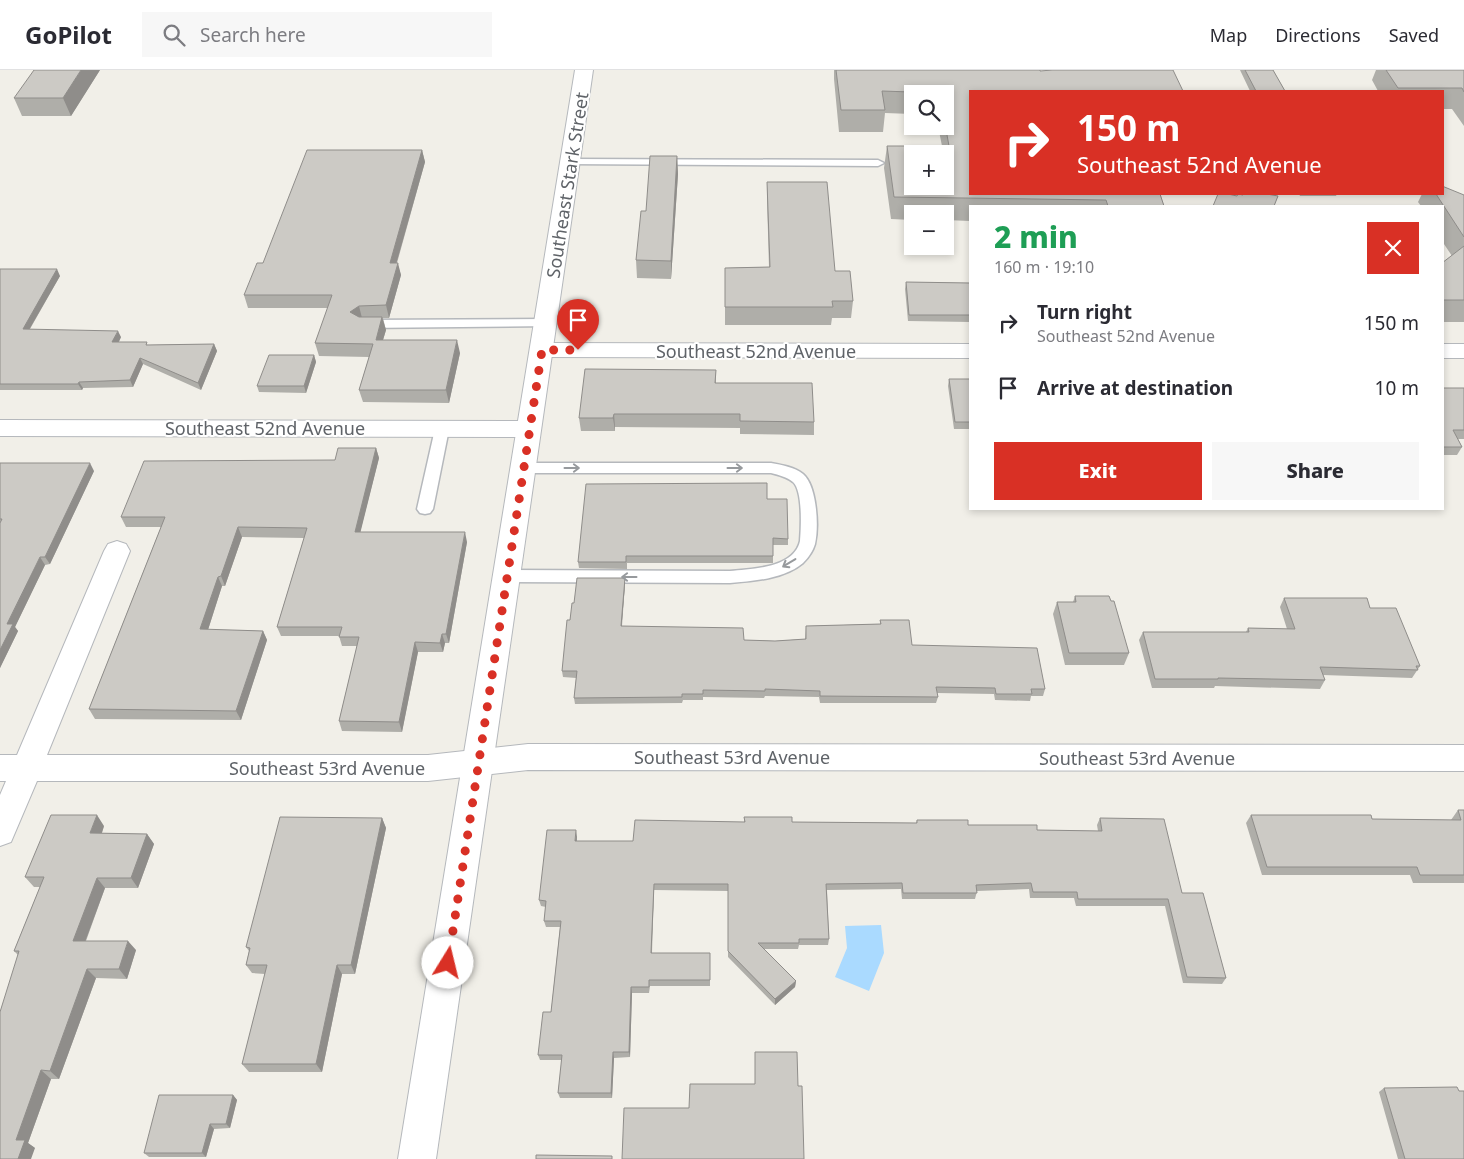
<!DOCTYPE html>
<meta charset="utf-8">
<style>
:root{--surface:#fff;--page:#f7f7f7;--text:#2b2b33;--muted:#7c7c81;--line:#e1e1e2;--accent:#d93025}
body{margin:0;font-family:"Noto Sans",sans-serif;background:var(--page);color:var(--text);height:100vh;display:flex;flex-direction:column;font-size:19px;white-space:nowrap}
*{box-sizing:border-box;margin:0}
p{font-size:16px;color:var(--muted)}
.icon{flex:none;width:28px;height:28px;fill:none;stroke:currentColor;stroke-width:2;stroke-linecap:round;stroke-linejoin:round}
.map{position:relative;flex:1;overflow:hidden}
.side{position:absolute;left:969px;top:135px;width:475px;height:305px;display:flex;flex-direction:column;background:var(--surface);border-radius:0px;box-shadow:0 2px 8px #0003}
.side>*{flex:none}
.top-card{position:absolute;left:969px;top:20px;width:475px;height:105px;border-radius:0px;box-shadow:0 2px 8px #0003;background:#d93025;color:#fff;overflow:hidden}
.controls{position:absolute;left:904px;top:15px;display:grid;gap:10px}
.controls a{display:grid;place-items:center;width:50px;height:50px;border-radius:0px;background:var(--surface);box-shadow:0 2px 8px #0003;font-size:25px}
.pin{position:absolute;display:grid;place-items:center;width:42px;height:42px;color:#fff;margin:-51px -21px;border-radius:50% 50% 50% 0;rotate:-45deg;box-shadow:0 0 5px #0007}
.pin .icon{rotate:45deg}
.me{position:absolute;width:55px;margin:-28px;rotate:9deg;stroke-linejoin:round;filter:drop-shadow(0 0 4px #0008)}
.turn{display:flex;align-items:center;gap:18px;height:105px;padding:0 25px;font-size:22px}
.turn .icon{width:65px;height:65px;stroke-width:2.5}
.turn b{display:block;font-size:35px;line-height:42px}
.round{display:grid;place-items:center;flex:none;width:52px;height:52px;border-radius:0px;background:var(--page)}
.overview{display:flex;align-items:center;justify-content:space-between;height:85px;padding:0 25px}
h1{font-size:30px;font-weight:800;line-height:38px;color:#1e9e55}
.cta{display:flex;gap:10px;margin-top:auto;padding:10px 25px}
.cta a{flex:1;height:58px;border-radius:0px;background:var(--accent);color:#fff;font-size:20px;font-weight:800;line-height:58px;text-align:center}
.cta a+a{background:var(--page);color:var(--text)}
ul{padding:0;list-style:none}
li{display:flex;align-items:center;gap:15px;height:65px;padding:0 25px}
li div{flex:1}
li b{display:block;font-size:19px}
li em{font-style:normal}
header{display:flex;align-items:center;gap:30px;box-sizing:border-box;height:70px;padding:0 25px;background:var(--surface);border-bottom:1px solid var(--line)}
header strong{font-size:24px}
nav{display:flex;gap:28px;margin-inline-start:auto;font-size:18px}
.search{width:350px;height:45px;background:var(--page);display:flex;align-items:center;gap:12px;box-sizing:border-box;padding:0 18px;border-radius:0px;color:var(--muted);font-size:19px}
.map>svg:first-child{display:block}
.water{fill:#aadaff}
.lines{fill:none;stroke-linecap:round;stroke-linejoin:round}
.service-casing{stroke:#b5b8bc;stroke-width:3}
.minor-casing{stroke:#b5b8bc;stroke-width:2}
.tertiary-casing{stroke:#b5b8bc;stroke-width:2}
.service{fill:#fff;fill-rule:evenodd}
.minor{fill:#fff;fill-rule:evenodd}
.tertiary{fill:#fff;fill-rule:evenodd}
.wall{fill:#afaea9}
.shaded-wall{fill:#8f8d8a}
.building{fill:#cccac5;stroke:#8f8d8a;fill-rule:evenodd}
.oneway{stroke:#979a9d}
.route{stroke:#d93025;stroke-width:9;stroke-dasharray:0 16.2}
.labels{text-anchor:middle;dominant-baseline:central;stroke-width:4;stroke-linejoin:round;paint-order:stroke}
.street-label{font-size:18px;fill:#5f6368;stroke:#fff}
</style>
<header>
<strong>GoPilot</strong>
<div class="search"><svg class="icon" aria-label="search" viewBox="0 0 24 24"><circle cx="10" cy="10" r="6"/><path d="M15 15l6 6"/></svg>Search here</div>
<nav><a>Map</a><a>Directions</a><a>Saved</a></nav>
</header>
<div class="map">
<svg width="1464" height="1089" viewBox="0 0 1464 1089">
<rect width="100%" height="100%" fill="#f1efe8"/>
<path class="water" d="M881 855 884 883 869 921 835 907 847 878 845 856Z"/>
<g class="lines">
<g class="service-casing">
<path id="service" d="M570 89 878 90 884 93 878 96 566 94 564 92Z
M546 249 553 253 551 256 363 258 356 254 363 250Z
M442 354 447 356 449 359 433 439 430 443 425 444 420 443 417 439 435 359 437 356Z
M523 393H771C782 395 794 397 803 404 817 416 819 457 815 474 813 481 808 488 803 493 784 509 754 511 730 513L507 512 501 510 499 506 501 502 507 500 730 501C752 499 794 498 800 471 801 458 803 421 793 412 787 407 779 405 771 403H523L518 402 516 398 518 394Z"/>
</g>
<g class="minor-casing">
<path id="minor" d="M542 273 970 274V288L542 287 534 285 531 280 534 275Z
M1442 274H1464V288H1442Z
M0 350 529 351 538 353 541 359 538 365 529 367 0 366Z
M117 471 126 474 130 481 47 685H428L528 674 1464 675V701L528 700 428 711H37L11 772 0 776V725L6 711H0V685H17L104 481 108 474Z"/>
</g>
<g class="tertiary-casing">
<path id="tertiary" d="M575 0H593L436 1089H398Z"/>
</g>
<use href="#service" class="service"/>
<use href="#minor" class="minor"/>
<use href="#tertiary" class="tertiary"/>
</g>
<path class="wall" d="M100 0 71 46H22L14 28Z
M834 0H1040V1H1046L1047 0H1173L970 21 1160 124 1164 136H970V151L945 150V144H912V150L891 149 884 98 887 76H942L938 56H945V24H912V44L885 43 883 62H839L834 9Z
M1240 0H1273L1285 21H1250Z
M1376 0H1464V56L1452 39H1442V21H1378L1372 10Z
M422 80 425 92 397 193 401 205 389 248H383L386 260 383 270 460 283 449 333 363 332 359 320 369 287 319 286 315 273 328 238H248L244 225 263 193Z
M677 86 678 104 671 209 637 208 636 190 646 141Z
M767 112 835 201 853 231 851 248H832L831 255H725V198L769 197 767 129Z
M1299 124H1337L1336 126H1300Z
M1422 124H1442L1464 125V252H1442V193L1452 186 1442 171V136H1421L1418 132Z
M0 199 60 206 30 259 121 267 119 272 149 275 214 274 217 281 201 320 143 294 133 317 83 318 82 320H0Z
M906 212 970 213V252L908 251 905 219Z
M314 285 316 292 306 323 259 322 257 316Z
M716 300V313L814 352V365L740 364V358L615 357V361H581L579 348Z
M949 309H970V359H954L948 316Z
M1442 318H1464V369H1458L1462 377 1457 385H1442Z
M376 378 379 388 360 462 467 472 449 573H445L443 582H418L402 662 342 661 339 651 357 576H342L339 566H281L277 557 304 468 242 467 225 516H222L208 560 263 561 267 570 241 650 95 649 89 639 161 457H126L121 447 335 390Z
M0 393 94 401 50 494 45 495 15 557 18 561 0 598Z
M767 429 788 469V475H773V493H627V499L579 498 578 492Z
M625 508V514L622 556 744 570 775 571 805 569 806 556 880 554V550L912 575 1045 619 1043 626H1031L1030 631 995 630 994 624 937 623 938 627 936 633H820L819 627 765 626 764 628 703 627V630H683L682 633 575 634 574 628 576 608 563 607 562 601 570 550 574 533Z
M1075 526 1129 583 1124 595H1065L1053 544 1057 532H1073Z
M1284 528 1370 538 1420 596 1412 608 1323 605 1325 610 1320 619 1215 616 1214 618H1152L1139 570 1143 562H1246L1248 558 1287 559 1280 537Z
M1458 740H1464V813H1413L1410 805H1262L1246 753 1251 745 1372 749 1451 750Z
M744 747 792 752 916 753 917 750 968 755 1037 760 1098 761 1097 755 1100 748 1182 823 1226 908 1222 914 1183 913 1165 836H1076L1074 828H1030L1029 819 977 821 975 829H902L901 819 827 820 829 869 828 875H799L798 879H764L796 911 795 917 775 935 728 887V821L654 820 652 883H710V916H650L649 923H632L630 987 614 988 612 1028H560L558 1023 562 990H540L538 985 551 942 560 857H546L544 851 546 837 541 836 539 830 577 767V771H633L744 752Z
M382 748 386 758 355 904H342L322 1002H249L242 994 265 904 252 903 246 895 249 881 246 877Z
M104 756 102 763 147 764 154 774 138 818H105L86 871 136 880 127 909 96 908 59 1009H51L28 1073 35 1078 0 1089 18 885 14 881 40 817H34L25 807Z
M1384 1018 1459 1021 1464 1089H1398L1379 1022Z
M233 1025 237 1030 230 1058 214 1059 206 1087H149L144 1083Z"/>
<path class="shaded-wall" d="M81 0H100L71 46 63 28Z
M422 80 425 92 393 205 390 193Z
M677 86 678 104 671 209V191Z
M398 193 401 205 389 248 386 235Z
M57 199 60 206 26 265 23 259Z
M359 236 362 248 353 255 350 242Z
M382 247 386 260 379 283 376 270Z
M118 261 121 267 115 279 112 272Z
M457 270 460 283 449 333 446 320Z
M214 274 217 281 201 320 198 313Z
M314 285 316 292 306 323 304 316Z
M140 288 143 294 133 317 130 310Z
M79 312 83 318 82 320 78 314Z
M614 344 615 357V361L613 348Z
M376 378 379 388 358 472 355 462Z
M90 393 94 401 50 494 45 487Z
M238 457 242 467 225 516 221 506Z
M465 462 467 472 449 573 446 564Z
M40 487 45 495 15 557 18 561 0 598V580L7 554Z
M218 507 222 516 205 569 200 559Z
M625 508V514L621 563V556Z
M263 561 267 570 241 650 236 641Z
M442 564 445 573 443 582 440 573Z
M415 572 418 582 402 662 399 652Z
M97 745 104 756 98 774 90 763Z
M382 748 386 758 355 904 351 895Z
M576 760 577 767 576 777 575 771Z
M147 764 154 774 138 818 131 808Z
M97 808 105 818 82 880 73 871Z
M654 814V820L651 889V883Z
M128 871 136 880 127 909 119 899Z
M337 895 342 904 322 1002 316 994Z
M87 899 96 908 59 1009 50 1001Z
M796 911 795 917 775 935V929Z
M631 917 632 923 630 987 629 982Z
M613 982 614 988 612 1028 611 1023Z
M41 1000 51 1009 28 1073 35 1078 31 1089H18L16 1070Z
M233 1025 237 1030 230 1058 226 1054Z
M210 1054 214 1059 206 1087 202 1083Z"/>
<path class="building" d="M34 0H81L63 28H14Z
M836 0H1040V1L1052 0H1173L1183 21H970V124H1160L1164 136H1108L1106 130 894 127 887 76H949L945 54V24H939V23L882 21 885 40H841ZM912 84H945V116H912Z
M1245 0H1273L1285 21H1256Z
M1386 0H1464V22L1462 18H1398Z
M307 80H422L390 193H398L386 235 359 236 350 242 359 247H382L376 270H457L446 320H359L373 274 315 273 332 225H244L257 193H263Z
M650 86H677L671 191 636 190 641 141H646Z
M767 112H827L835 201H850L853 231H832L833 237H725V198L770 197Z
M1442 116 1464 125V167L1436 124H1442Z
M1218 124H1228L1237 126 1238 124 1243 125 1244 124H1267L1278 126 1274 136H1213Z
M1464 176V230H1443L1442 193Z
M0 199H57L23 259 118 261 112 272H147L146 275 214 274 198 313 140 288 130 310 79 312 78 314H0Z
M906 212 970 213V245H909Z
M269 285H314L304 316H257Z
M585 299 716 300 715 313H812L814 352 740 351V344H614L613 348H579Z
M949 309H970V352H955Z
M1442 318H1464V360H1453L1462 377H1442Z
M338 378H376L355 462H465L446 564H442L440 573 415 572 399 652 339 651 359 567H339L342 557H277L307 458 238 457 221 506 218 507 200 559 263 561 236 641 89 639 165 447H121L144 391 335 390Z
M0 393H90L45 487H40L7 554H13L0 580V453L2 449H0Z
M767 413V429H787L788 469 773 468V486H626V492H578L586 414Z
M577 508H625L621 556 743 558 744 570 775 571 806 569V556L881 554 880 550H909L912 575 1037 578 1045 619H1031L1032 624H996L995 618 936 617 938 627 820 626V621L765 619V621L703 620V624H682V627L574 628 577 601H562L567 550H570L572 533H574Z
M1075 526H1109L1111 531H1114L1129 583H1069L1057 532H1076Z
M1284 528H1367L1370 538H1396L1420 596H1416L1418 600 1320 597 1325 610 1218 608V609H1155L1143 562H1249L1248 558 1295 559Z
M1458 740H1464V805H1420L1417 797H1267L1251 745H1371L1372 749 1461 750Z
M51 745H97L90 763 147 764 131 808H97L73 871H128L119 899H87L50 1001 41 1000 16 1070H25L18 1089H0V942L19 881H14L44 807H25Z
M280 747 382 748 351 895H337L316 994H242L267 895H246L250 878 246 877Z
M744 747H792V752L917 753V750H968V755H1037V760L1102 761 1100 748 1164 749 1182 823H1203L1226 908 1187 907 1168 829H1078L1077 822H1033L1031 813 976 815 977 823H903L902 813 826 814 829 869H799V873H758L796 911 775 929 728 881V814H654L651 883H710V910H649V917H631L629 982H613L611 1023H558L562 985H538L543 942H551L561 851H544L546 831 539 830 547 760H576L575 771H633L635 750 745 752Z
M755 982H797L798 1016H802L804 1089H622L624 1038H689L690 1014H755Z
M1457 1017 1459 1021H1464V1089H1405L1384 1018Z
M159 1025H233L226 1054H210L202 1083H144Z
M536 1085 612 1086V1089H536Z"/>
<defs><path id="oneway-shaft" d="M-6 0H5M1.5-3L5.5 0L1.5 3" fill="none" stroke-width="1.6" stroke-linecap="round" stroke-linejoin="round" transform="scale(1.25)"/></defs>
<g class="oneway">
<use href="#oneway-shaft" transform="translate(572 398)"/>
<use href="#oneway-shaft" transform="translate(735 398)"/>
<use href="#oneway-shaft" transform="translate(789 493) rotate(149)"/>
<use href="#oneway-shaft" transform="translate(629 507) rotate(-180)"/>
</g>
<g class="lines">
<path class="route" d="M448 893 542 280H578"/>
</g>
<g class="labels">
<g class="street-label">
<text transform="translate(567 115) rotate(-81)">Southeast Stark Street</text>
<text x="756" y="281">Southeast 52nd Avenue</text>
<text x="265" y="358">Southeast 52nd Avenue</text>
<text x="732" y="687">Southeast 53rd Avenue</text>
<text x="1137" y="688">Southeast 53rd Avenue</text>
<text x="327" y="698">Southeast 53rd Avenue</text>
</g>
</g>
</svg>
<div class="controls">
<a><svg class="icon" aria-label="search" viewBox="0 0 24 24"><circle cx="10" cy="10" r="6"/><path d="M15 15l6 6"/></svg></a>
<a>+</a>
<a>−</a>
</div>
<div class="pin" style="left:578px;top:280px;background:#d93025"><svg class="icon" aria-label="arrive" viewBox="0 0 24 24"><path d="M6 21V4h12l-3 4 3 4H6"/></svg></div>
<svg class="me" style="left:448px;top:893px" viewBox="-20 -20 40 40"><circle r="19" fill="#fff"/><path d="M0-13L10 11 0 6-10 11z" fill="#d93025"/></svg>
<div class="top-card">
<div class="turn"><svg class="icon" aria-label="right" viewBox="0 0 24 24"><path d="M7 20v-9h11M14 6l5 5-5 5"/></svg><div><b>150 m</b>Southeast 52nd Avenue</div></div>
</div>
<section class="side">
<div class="overview"><div><h1>2 min</h1><p>160 m · 19:10</p></div><a class="round" style="background:#d93025;color:#fff"><svg class="icon" aria-label="close" viewBox="0 0 24 24"><path d="M6 6l12 12M18 6L6 18"/></svg></a></div>
<ul>
<li><svg class="icon" aria-label="right" viewBox="0 0 24 24"><path d="M7 20v-9h11M14 6l5 5-5 5"/></svg><div><b>Turn right</b><p>Southeast 52nd Avenue</p></div><em>150 m</em></li>
<li><svg class="icon" aria-label="arrive" viewBox="0 0 24 24"><path d="M6 21V4h12l-3 4 3 4H6"/></svg><div><b>Arrive at destination</b></div><em>10 m</em></li>
</ul>
<div class="cta"><a>Exit</a><a>Share</a></div>
</section>
</div>
